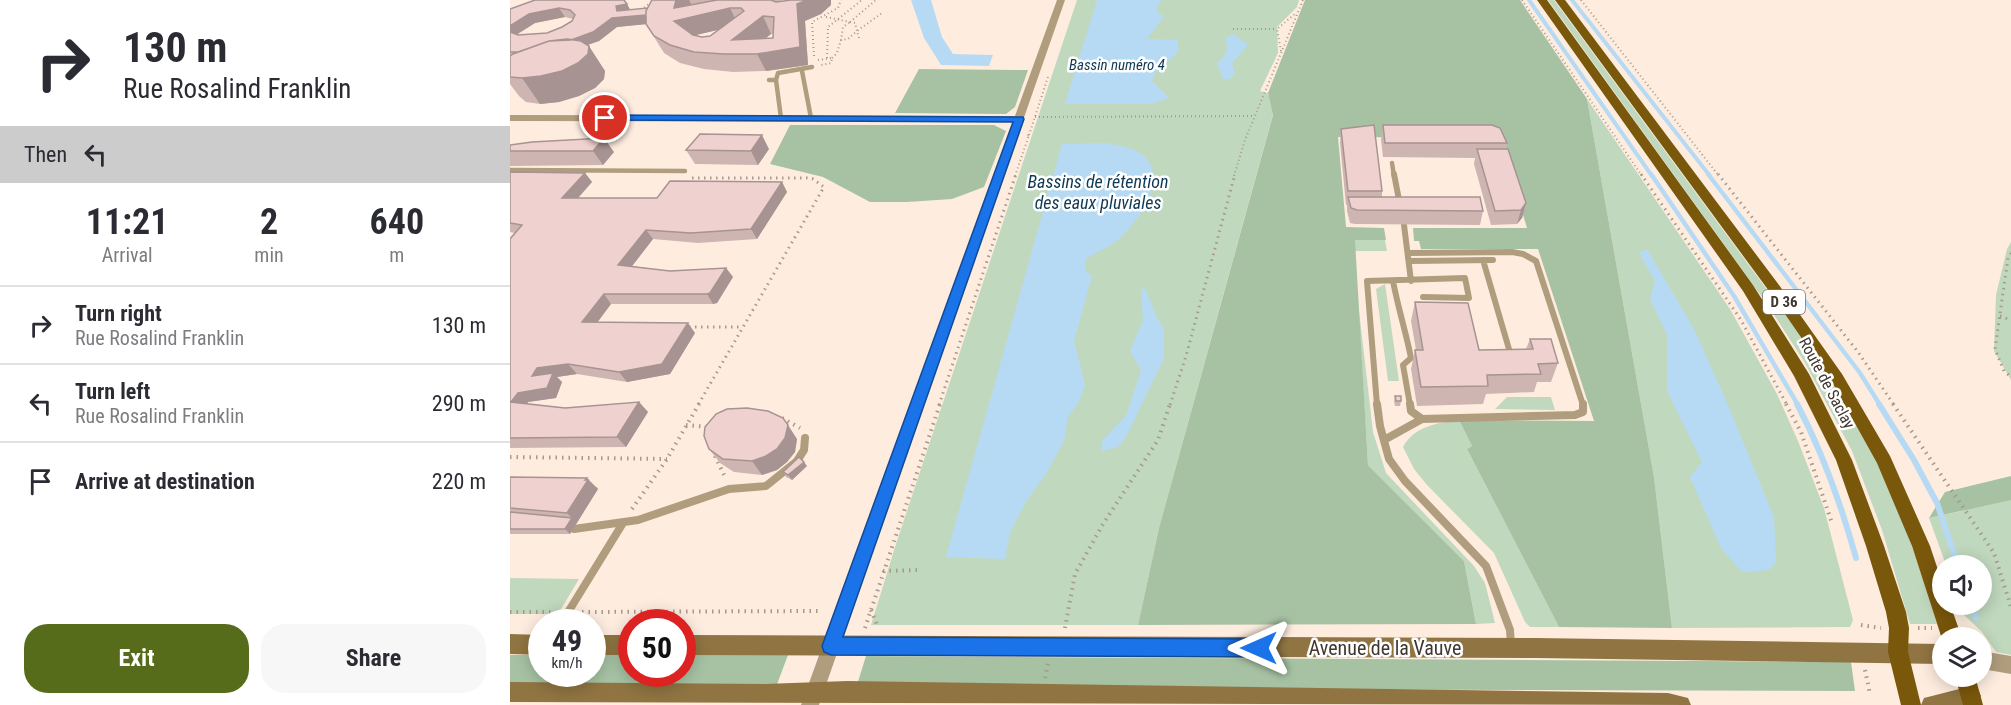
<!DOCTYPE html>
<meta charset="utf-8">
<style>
:root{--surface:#fff;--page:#f7f7f7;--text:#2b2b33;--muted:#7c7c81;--line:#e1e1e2;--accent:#576c1b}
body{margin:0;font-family:"Roboto Condensed",sans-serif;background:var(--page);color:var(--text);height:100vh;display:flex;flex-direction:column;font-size:22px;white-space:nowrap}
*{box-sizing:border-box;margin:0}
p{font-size:20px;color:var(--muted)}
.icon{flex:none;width:33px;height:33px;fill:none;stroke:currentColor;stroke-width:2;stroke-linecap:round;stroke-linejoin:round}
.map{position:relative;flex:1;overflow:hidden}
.side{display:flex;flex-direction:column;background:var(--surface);width:510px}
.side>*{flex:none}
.guide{background:#fff;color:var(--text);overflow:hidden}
.tools{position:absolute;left:1422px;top:555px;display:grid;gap:12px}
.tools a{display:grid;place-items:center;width:60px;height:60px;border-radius:50%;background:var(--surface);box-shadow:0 3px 15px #0003;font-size:30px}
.speed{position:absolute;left:18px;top:609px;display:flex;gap:12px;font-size:30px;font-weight:700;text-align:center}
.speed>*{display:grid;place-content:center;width:78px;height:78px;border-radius:50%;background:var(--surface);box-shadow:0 3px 15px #0003;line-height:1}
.speed small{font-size:15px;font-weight:400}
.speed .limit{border:9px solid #d22;background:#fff;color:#111}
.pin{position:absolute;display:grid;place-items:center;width:51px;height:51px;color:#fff;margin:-26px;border:3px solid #fff;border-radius:50%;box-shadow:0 2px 6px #0007}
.me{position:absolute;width:66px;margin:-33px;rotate:270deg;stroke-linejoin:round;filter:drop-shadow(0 0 4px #0008)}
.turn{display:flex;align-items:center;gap:21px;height:126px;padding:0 24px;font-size:27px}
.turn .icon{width:78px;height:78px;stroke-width:2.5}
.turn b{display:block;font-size:42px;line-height:51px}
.then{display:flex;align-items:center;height:57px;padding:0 24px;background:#0003;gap:12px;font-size:22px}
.eta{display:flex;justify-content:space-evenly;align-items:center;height:102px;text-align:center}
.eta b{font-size:36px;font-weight:700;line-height:42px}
.primary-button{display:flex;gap:12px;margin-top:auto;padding:12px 24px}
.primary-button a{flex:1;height:69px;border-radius:24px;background:var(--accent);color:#fff;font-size:24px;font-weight:700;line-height:69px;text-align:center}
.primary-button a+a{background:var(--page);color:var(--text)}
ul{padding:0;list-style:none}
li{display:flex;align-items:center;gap:18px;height:78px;padding:0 24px;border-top:2px solid var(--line)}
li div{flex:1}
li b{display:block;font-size:22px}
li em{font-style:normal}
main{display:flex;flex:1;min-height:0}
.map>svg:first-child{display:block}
.green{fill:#c0d8be}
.forest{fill:#a6c2a3}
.water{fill:#b7daf4}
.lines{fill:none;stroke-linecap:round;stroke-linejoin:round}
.stream-far2{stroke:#b7daf4;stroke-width:4}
.stream-far1{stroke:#b7daf4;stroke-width:4.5}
.stream{stroke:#b7daf4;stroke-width:6}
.path-far2{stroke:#a6998e;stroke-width:2;stroke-dasharray:1 3;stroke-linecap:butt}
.path-far1{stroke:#a6998e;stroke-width:3;stroke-dasharray:1.5 4.5;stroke-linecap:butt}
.path{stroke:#a6998e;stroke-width:4;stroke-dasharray:1.5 5;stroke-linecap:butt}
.service-far2{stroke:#b09d7d;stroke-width:4.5}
.service-far1{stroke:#b09d7d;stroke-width:6}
.service{stroke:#b09d7d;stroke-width:8}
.minor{fill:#b09d7d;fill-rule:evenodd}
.secondary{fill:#907542;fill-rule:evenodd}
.primary{fill:#79570b;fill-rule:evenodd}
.wall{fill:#ceb5b2;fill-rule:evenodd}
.shaded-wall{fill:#a79391}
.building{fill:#efd2cf;stroke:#a79391;stroke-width:1.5;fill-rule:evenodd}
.route{fill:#1a73e8;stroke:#114b97;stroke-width:1.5}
.labels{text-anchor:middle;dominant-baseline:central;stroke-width:5;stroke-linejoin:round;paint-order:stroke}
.far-water-label{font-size:15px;font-style:italic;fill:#0e3853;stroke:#fff}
.shield{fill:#fff;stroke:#79736e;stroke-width:1.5}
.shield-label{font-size:15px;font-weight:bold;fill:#3f3730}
.street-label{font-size:16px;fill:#3f3730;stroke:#fff}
.water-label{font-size:18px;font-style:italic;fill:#0e3853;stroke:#fff}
.near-street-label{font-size:20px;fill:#3f3730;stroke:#fff}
</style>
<main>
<section class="side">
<div class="guide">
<div class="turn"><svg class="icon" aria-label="right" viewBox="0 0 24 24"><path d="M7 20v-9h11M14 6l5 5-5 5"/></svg><div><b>130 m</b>Rue Rosalind Franklin</div></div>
<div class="then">Then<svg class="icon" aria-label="left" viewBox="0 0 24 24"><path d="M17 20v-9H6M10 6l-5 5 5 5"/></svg></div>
</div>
<div class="eta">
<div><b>11:21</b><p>Arrival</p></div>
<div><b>2</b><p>min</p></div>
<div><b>640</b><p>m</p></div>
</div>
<ul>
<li><svg class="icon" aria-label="right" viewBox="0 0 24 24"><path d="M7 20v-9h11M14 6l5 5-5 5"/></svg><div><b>Turn right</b><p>Rue Rosalind Franklin</p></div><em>130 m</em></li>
<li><svg class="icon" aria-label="left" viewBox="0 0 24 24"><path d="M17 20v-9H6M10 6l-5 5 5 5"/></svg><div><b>Turn left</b><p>Rue Rosalind Franklin</p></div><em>290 m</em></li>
<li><svg class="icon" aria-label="arrive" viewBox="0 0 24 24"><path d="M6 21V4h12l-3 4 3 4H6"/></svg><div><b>Arrive at destination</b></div><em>220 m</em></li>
</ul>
<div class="primary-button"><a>Exit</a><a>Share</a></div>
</section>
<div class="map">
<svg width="1501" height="705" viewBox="0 0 1501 705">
<rect width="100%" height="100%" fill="#feeddf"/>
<path class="green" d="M567 0H789L787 7 767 27 768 53 750 91 758 93 763 114 649 528 628 625H361L386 544Z
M1038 0H1044L1302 351C1330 396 1359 441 1380 490 1399 534 1413 579 1427 624H1400L1372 530 1342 451 1295 363 1257 304Z
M1077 99 1220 309 1267 394 1288 441 1314 508 1343 620 1340 627 1162 628 1144 477Z
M845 240H875L877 251H845Z
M1501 242V380L1484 351 1486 295 1497 249Z
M875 284 889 381H878L866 289Z
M848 302 863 432 876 473 964 566 975 583 985 623 966 624 954 561 858 465Z
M997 397H1041L1045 410 985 409Z
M949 420 962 446 957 449 1049 627H1020L1015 622 984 553 917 485 904 469 893 447C904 426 928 423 949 420Z
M1501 485V655L1486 652 1472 632 1453 614 1450 605 1472 604V566L1436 565 1419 518 1452 511Z
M0 578 69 579 48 614H0Z"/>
<path class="forest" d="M795 0H1010L1077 99 1144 477 1162 628 1049 627 957 449 962 446 949 420 1084 421 1028 249H911L909 241H904L903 228H1017L990 138 828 137 836 227 874 228 876 240H845L858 465 954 561 966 624 628 625 649 528 763 115 758 93Z
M409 69 518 70 505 107 496 114 385 113Z
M280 125H484L496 131 474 187 442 199 397 202H360L313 177 260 164Z
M1501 476V500L1419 518 1435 492Z
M0 655H31L32 674H82L83 655H121L122 674H172L173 655H278L266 687 0 686Z
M356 656 1341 662 1345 691 346 688Z"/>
<path class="water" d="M401 0H421L432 37 443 54 483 55 479 66 431 65 414 38Z
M587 0H651L646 11 654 16 637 39 668 40V52L645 73 642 81 659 98 640 104H555Z
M723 34 738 45 722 63 725 74 719 79H713L707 63C717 56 718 50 716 38Z
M596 143C608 146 626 147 635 157 659 182 625 227 604 243 595 249 584 253 576 259L575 271 582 276 564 341 575 385 570 400 558 417 554 441 537 472 515 503 500 533 495 559 436 557 552 144Z
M1137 249 1184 329 1215 398 1264 517 1266 562 1259 570 1232 572 1211 548 1180 477 1192 462 1157 391V335L1140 299 1145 281 1129 253Z
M635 288 647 318 654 328V358L617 435 608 447 592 451V441L616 416 631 370 620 351 633 320 631 290Z"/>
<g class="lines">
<path class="stream-far2" d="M1019 0 1142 176
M1062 0 1200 176"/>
<path class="stream-far1" d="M1141 174 1224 296 1288 405
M1198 174 1350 373 1370 405"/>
<path class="stream" d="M1287 404C1313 453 1331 504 1346 558
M1369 404 1404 460 1427 503 1448 566
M1461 604 1466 618"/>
<path class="path-far2" d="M1012 0 1132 176
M1071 0 1209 176
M131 10 144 0
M316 17 340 22
M340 22 345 23 347 31 338 39 331 40 333 27Z
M340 22 366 0
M723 29H767
M349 38 347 31 372 13
M771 51 767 29 786 13
M304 56 302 22 328 8 331 0
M317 58 318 27 352 0
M322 58 327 53 331 40
M308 60 322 58 321 63 311 65
M525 117 744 116
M519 135 538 77
M505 176 519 135 517 136
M724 176 735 140 793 0"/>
<path class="path-far1" d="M1131 174 1231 320 1277 405
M1208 174 1348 352 1384 405
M182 178H297L303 179 314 187 188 405
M1501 253 1498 258 1485 349 1494 371 1501 377
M1490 316 1501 320
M179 327H231
M429 405 506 174
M660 405 676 356 725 174"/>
<path class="path" d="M1276 404 1291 432 1322 523
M1383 404 1484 553 1501 607
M272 418 290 428
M176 425 198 427
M205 456 216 479
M0 457 157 459
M122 509 157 459 189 404
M373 571 410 570
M361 610 368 627
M0 612H45
M72 612 308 611
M1351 625 1371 628
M355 628 430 404
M555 628 565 574 593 524 648 440 660 404
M1408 628H1422
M1456 629 1468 638
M1355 670 1360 694
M535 678 538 663"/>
<path class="service-far2" d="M292 71 301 118
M259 80H266L271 118
M266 80 268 73 302 67
M882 163 884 176
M0 170 175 171"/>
<path class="service-far1" d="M884 174 890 205
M894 225 901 281
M899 253 1002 252 1013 254 1026 261 1073 405
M973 260 1001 356
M900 261 983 260
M883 281C888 308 896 332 901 358L893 365 900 405
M867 405 857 281 955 278 959 298 913 297"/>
<path class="service" d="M867 404 870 426 879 459 895 481 976 566 1000 630 1001 645
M900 404 901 411 912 419 1065 415 1073 412V404
M874 440 912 419
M64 529 128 520 219 489 256 486 287 461 294 450 295 438
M52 622 113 523"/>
<path class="minor" d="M547 0H555L309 705H291L503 122 0 121V115L505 116Z
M1472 651 1501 656V674L1472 669Z"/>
<path class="secondary" d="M0 634 32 635V655L0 654Z
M82 635H122V655H82Z
M172 635 1026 638 1432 644V664L1026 658 172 655Z
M337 681 1158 693 1178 698 1181 705 0 702V682L255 684Z
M1461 686 1468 689 1471 696 1468 703 1464 705H1411L1414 698Z"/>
<path class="primary" d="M1027 0H1037L1243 285 1299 374 1342 460 1374 546 1396 612 1399 628 1398 652 1411 705H1391L1378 652 1379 628 1376 612 1356 546 1326 460 1284 376 1233 291Z
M1045 0H1055L1269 285 1332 374 1380 456 1420 546 1432 582V604H1440L1452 638 1432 639 1402 546 1367 463 1322 382 1259 291Z
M1445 676H1465L1473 705H1453Z"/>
</g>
<path class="wall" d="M142 0H272L270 1 321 5 311 14 295 21 298 65 256 71 223 72 194 69 170 63 154 53 136 24 107 27 89 41 77 45 95 71 94 79 85 88 69 96 49 102 30 104 16 102 9 96 0 84V9L117 4 120 10 137 8ZM55 17 63 19 62 21 52 27 37 33 6 35 25 23ZM208 30 200 36 192 37 185 35ZM261 34H264L263 38H255Z
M873 125 997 143 996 149 1016 203 1012 218 1007 224 981 225 964 164 965 158 873 157 871 140Z
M831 129 872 191V197L973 211 970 225 845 224 840 223 837 211V205H836L830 143Z
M0 145 104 152 93 165 0 166Z
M259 149 248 165 185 164 176 150Z
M0 172 75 173 82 182 68 198H147L272 182 277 192 247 239 188 243 143 239 122 266 160 271 216 268 223 277 207 303 203 304H101L87 323 185 333 160 374 117 382 67 374 47 377 52 382 46 398 18 402 17 404 55 408 129 402 138 412 116 447 0 448V239L5 233 0 232Z
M905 302 969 350 1016 349 1020 339 1048 363 1041 382H1027L1024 392 976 394 973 404 907 406 901 369 905 350H906L901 321Z
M885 396 891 401 890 406H885L884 401Z
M287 439 285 452 277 462 267 470 252 475 224 472 210 463 199 449Z
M297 466 282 480 276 477 273 472Z
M0 477 87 487 88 489 60 534H0Z"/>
<path class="shaded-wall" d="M166 0H179L184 9 220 8 228 25 174 38 164 21V8Z
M297 0H321V5L311 14 295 21 298 65 256 71 247 54 290 47 287 4Z
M117 4 122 13 143 14 148 23 107 27 89 41 49 55 18 61 107 11 106 6Z
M49 8 55 17 25 23 6 35 0 32V26L19 14Z
M253 16 261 34 236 54 222 40Z
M79 46 95 71 94 79 85 88 69 96 49 102 30 104 12 78Z
M252 135 259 149 248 165 241 151Z
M94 138 104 152 93 165 83 151Z
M75 173 82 182 60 207 52 198Z
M272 182 277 192 247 239 241 229Z
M1016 203 1012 218 1007 224 1011 210Z
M136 230 143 239 116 274 108 265Z
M216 268 223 277 207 303 203 304 197 294Z
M94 294 101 304 80 332 72 322Z
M178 323 185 333 160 374 117 382 109 372Z
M58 364 67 374 47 377 52 382 46 398 18 402 11 412 1 402 27 368Z
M129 402 138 412 116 447 107 437Z
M278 425 287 439 285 452 277 462 267 470 252 475 242 461Z
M294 462 297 466 282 480 278 475Z
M77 478 88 489 60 534 55 529 62 518 57 513Z"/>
<path class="building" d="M25 0H114L117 4 106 6 107 11 137 8 136 11V15L102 18 83 32 61 40 39 41 8 52H0V32L8 35 37 33 52 27 62 21 65 15 60 10 49 8 19 14 0 26V9Z
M142 0H166L164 8 207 0H261L266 2 281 0H297L287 4 290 47 247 54H214L184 52 160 45 144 36 136 24V11ZM220 8H231L234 11 200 36 192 37 183 35 164 21ZM253 16 264 17 263 38 222 40Z
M57 39 71 41 79 46 78 54 68 63 52 71 31 76 12 78 0 77V56L3 54 39 41Z
M864 125 872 191H838L831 129Z
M873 125H982L990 128 997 143H875Z
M190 134 252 135 241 151 176 150Z
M94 138 83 151H0V145L22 142Z
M967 149H998L1016 203 1011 210 985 211Z
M0 172 75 173 52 198H147L160 181 272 182 241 229 181 233 136 230 108 265 160 271 216 268 200 293 197 294H94L72 322 178 323 152 364 109 372 58 364 27 368 22 376 43 373 37 388 8 393 1 402 55 408 129 402 107 437 0 438V239L12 225 0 223Z
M838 197H970L973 211 847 210 841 208Z
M905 302 958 303 969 350 1023 349 1020 339H1041L1048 363 1028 364 1031 374 977 375 978 386 911 387 905 350H913Z
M885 396H891V401H886Z
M237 408 258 411 273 418 278 425 275 438 267 449 256 456 242 461 213 459 199 449 194 436 195 427 206 414 217 409Z
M289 457 294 462 288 467 278 475 273 472Z
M0 477 77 478 75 480H78L57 513 0 508Z
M0 512 62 518 55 529H0Z"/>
<path class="route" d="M95 115 513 117 514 119 333 637 749 639 755 642 758 648 755 654 749 657 321 655 314 652 312 646 503 122 92 120 90 118Z"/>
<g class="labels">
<g class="far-water-label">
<text x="607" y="65">Bassin numéro 4</text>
</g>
<rect class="shield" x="1253" y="290" width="42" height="24" rx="4.5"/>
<g class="shield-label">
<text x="1274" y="302">D 36</text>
</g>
<g class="street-label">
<text transform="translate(1317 383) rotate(62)">Route de Saclay</text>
</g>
<g class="water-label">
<text x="588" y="181">Bassins de rétention<tspan x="588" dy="21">des eaux pluviales</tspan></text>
</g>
<g class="near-street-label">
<text x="875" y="648">Avenue de la Vauve</text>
</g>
</g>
</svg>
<div class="tools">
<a><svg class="icon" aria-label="sound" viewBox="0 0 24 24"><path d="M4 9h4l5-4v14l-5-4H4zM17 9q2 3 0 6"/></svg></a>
<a><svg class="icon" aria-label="layers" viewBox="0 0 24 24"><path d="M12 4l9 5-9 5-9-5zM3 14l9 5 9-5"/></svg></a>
</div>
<div class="speed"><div>49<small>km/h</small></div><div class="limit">50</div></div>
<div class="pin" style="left:95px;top:118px;background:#d93025"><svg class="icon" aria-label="arrive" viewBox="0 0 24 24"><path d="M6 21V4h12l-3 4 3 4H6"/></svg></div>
<svg class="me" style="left:749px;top:648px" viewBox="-20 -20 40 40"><path d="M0-17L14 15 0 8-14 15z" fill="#1a73e8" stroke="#fff" stroke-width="4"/></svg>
</div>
</main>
